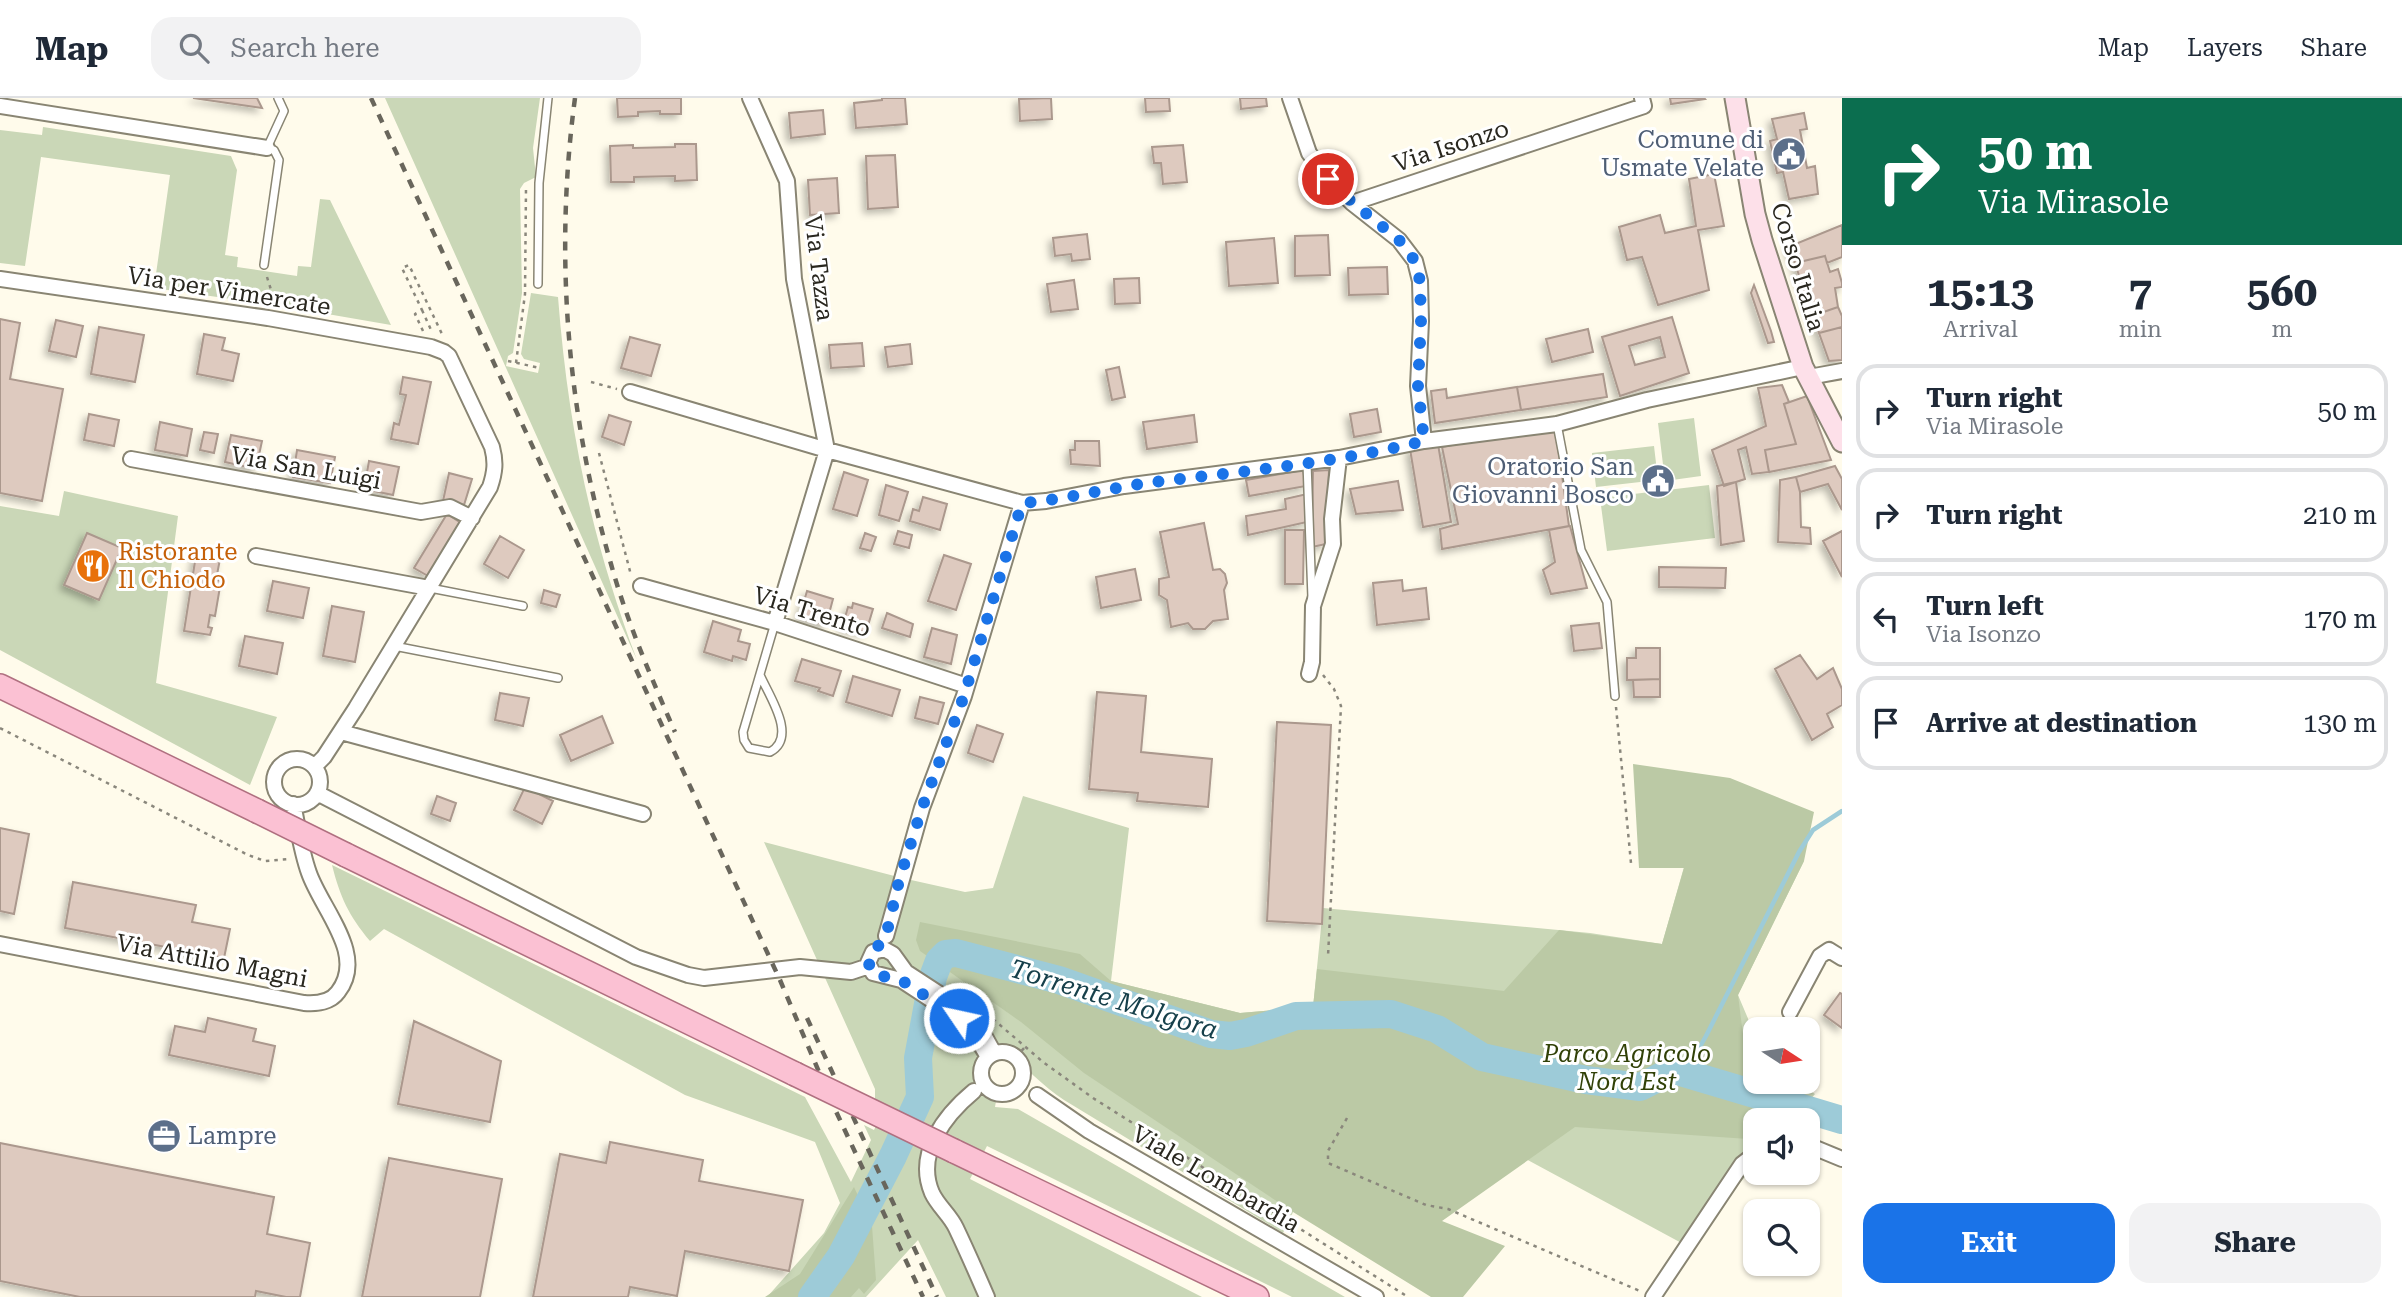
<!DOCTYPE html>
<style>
:root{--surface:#fff;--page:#f2f2f3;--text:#1f2937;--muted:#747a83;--line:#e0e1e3;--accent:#1a73e8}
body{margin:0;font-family:"Roboto Serif",serif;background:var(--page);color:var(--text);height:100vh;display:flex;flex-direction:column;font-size:26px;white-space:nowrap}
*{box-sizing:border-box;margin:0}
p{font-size:23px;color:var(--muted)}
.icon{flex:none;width:38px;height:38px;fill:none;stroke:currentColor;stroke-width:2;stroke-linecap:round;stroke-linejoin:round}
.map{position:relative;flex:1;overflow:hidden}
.sheet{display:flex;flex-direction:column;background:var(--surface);width:560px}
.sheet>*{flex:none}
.hud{background:#0b6e4f;color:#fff;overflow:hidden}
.needle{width:46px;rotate:102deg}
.buttons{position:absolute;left:1743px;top:919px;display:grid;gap:14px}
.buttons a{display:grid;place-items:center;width:77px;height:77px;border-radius:14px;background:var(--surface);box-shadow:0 2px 5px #0004;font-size:35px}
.pin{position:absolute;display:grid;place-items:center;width:60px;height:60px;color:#fff;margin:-30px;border:4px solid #fff;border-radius:50%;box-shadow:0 2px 7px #0007}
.me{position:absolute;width:77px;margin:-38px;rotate:304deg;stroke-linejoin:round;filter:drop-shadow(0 0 5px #0008)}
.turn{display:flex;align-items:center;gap:24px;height:147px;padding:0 21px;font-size:32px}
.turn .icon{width:91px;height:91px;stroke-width:2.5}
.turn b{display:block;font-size:49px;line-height:60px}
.eta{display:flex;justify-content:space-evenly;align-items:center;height:119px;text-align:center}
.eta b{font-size:42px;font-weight:700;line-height:49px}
.cta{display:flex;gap:14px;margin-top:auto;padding:14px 21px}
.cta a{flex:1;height:80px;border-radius:21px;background:var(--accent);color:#fff;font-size:28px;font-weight:700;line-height:80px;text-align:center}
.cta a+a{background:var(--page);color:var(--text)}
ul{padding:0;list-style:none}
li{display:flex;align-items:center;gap:21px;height:94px;margin:0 14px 10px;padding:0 7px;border:4px solid var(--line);border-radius:21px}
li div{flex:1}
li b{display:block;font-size:26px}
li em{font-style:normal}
header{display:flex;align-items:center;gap:42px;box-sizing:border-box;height:98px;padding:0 35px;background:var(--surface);border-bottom:2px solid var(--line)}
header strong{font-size:33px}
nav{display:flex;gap:38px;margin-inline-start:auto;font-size:24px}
.search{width:490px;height:63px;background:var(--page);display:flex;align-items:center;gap:18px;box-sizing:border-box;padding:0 24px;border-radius:21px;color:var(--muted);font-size:26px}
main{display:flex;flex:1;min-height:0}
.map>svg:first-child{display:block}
.green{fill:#cad7b7}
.forest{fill:#bbc9a5}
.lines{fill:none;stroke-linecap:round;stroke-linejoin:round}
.stream{stroke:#9dcbd8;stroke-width:4.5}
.river{stroke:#9dcbd8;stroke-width:28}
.building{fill:#decabf;stroke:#ab988d;stroke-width:2;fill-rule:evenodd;filter:url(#shadow)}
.lane-casing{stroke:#898573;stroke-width:10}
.street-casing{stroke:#898573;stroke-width:18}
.secondary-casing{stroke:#898573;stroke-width:23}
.primary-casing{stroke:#b07080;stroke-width:26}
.path{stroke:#8a877c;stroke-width:2.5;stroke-dasharray:3.5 5;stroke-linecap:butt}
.lane{stroke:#fff;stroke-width:7}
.street{stroke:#fff;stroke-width:14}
.secondary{stroke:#fde0e9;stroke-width:19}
.primary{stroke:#fbc1d3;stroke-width:23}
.rail{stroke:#69665c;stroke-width:4.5;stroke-dasharray:9 9;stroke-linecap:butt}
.primary-bridge-casing{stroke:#b07080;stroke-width:26;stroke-linecap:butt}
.primary-bridge{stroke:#fbc1d3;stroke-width:23}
.route{stroke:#1a73e8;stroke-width:12;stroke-dasharray:0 21.6}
.labels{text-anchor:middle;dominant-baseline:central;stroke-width:6;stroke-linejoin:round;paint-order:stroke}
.service-label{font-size:24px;fill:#4e5e75;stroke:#fff;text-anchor:end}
.street-label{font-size:24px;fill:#29271f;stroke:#fff}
.food-label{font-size:24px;fill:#c56008;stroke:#fff;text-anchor:start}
.park-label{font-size:24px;font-style:italic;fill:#314107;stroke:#fff}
.water-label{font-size:26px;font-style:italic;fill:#17404b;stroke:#fff}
</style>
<header>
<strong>Map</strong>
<div class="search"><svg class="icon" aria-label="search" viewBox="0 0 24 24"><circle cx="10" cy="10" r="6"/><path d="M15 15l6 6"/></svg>Search here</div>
<nav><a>Map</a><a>Layers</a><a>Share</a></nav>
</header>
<main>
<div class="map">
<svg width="1842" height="1199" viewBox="0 0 1842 1199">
<defs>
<filter id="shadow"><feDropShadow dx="-4" dy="4" stdDeviation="3.5" flood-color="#0004"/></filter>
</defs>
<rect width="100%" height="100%" fill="#fffbeb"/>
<path class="green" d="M385 0H540L533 50 536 79 524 85 520 91 522 195 513 255 508 258 506 268 538 275 540 265 524 261 521 256 531 195 558 199C568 328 591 441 637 562Z
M43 29 231 58 237 72 225 157 238 159 237 169 297 178 298 168 311 169 320 101 330 102 391 227 281 208 154 190 170 77 41 59 25 168 0 165V32L42 37Z
M1694 320 1701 378 1665 383 1658 325Z
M1654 348 1658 382 1596 389 1592 355Z
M1709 387 1715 440 1607 453 1600 400Z
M64 393 178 418 156 585 277 619 250 687 0 552V408L59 418Z
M1023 698 1129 730 1111 883 1240 915 1313 909 1323 810 1590 835 1662 846 1684 769 1804 763 1738 897 1755 937V984H1796L1815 996 1793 1022H1755V1067L1687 1148 1361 972 1283 1135 1064 1002C1053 995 1044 987 1034 978 1026 971 1016 956 1006 952 998 949 987 953 981 960 972 970 976 985 980 996L996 1003 995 1009 1018 1011 1345 1199H1292L987 1048 970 1081 1202 1199H946L918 1142 866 1199H767L824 1135 840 1105 815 1044 685 997 384 831 370 843C349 818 340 799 332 767L805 999 851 1084 871 1042 864 1027 874 1032 875 1030V991L764 744 902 780 965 794 993 790Z"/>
<path class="forest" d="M1633 666 1730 680 1814 714 1804 763 1738 897 1752 1008 1748 1041 1575 1029 1442 1123 1505 1148 1463 1199H1431L1293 1114 1084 975 1021 924 920 853 916 842 920 824 1080 856 1111 883 1240 915 1313 909 1317 871 1504 893 1559 832 1662 846 1684 770H1639Z
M854 1089 872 1128 876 1182 864 1196 859 1190 851 1199H765L800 1176Z"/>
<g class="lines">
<path class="stream" d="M1685 975 1706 938 1799 754 1813 732 1842 713"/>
<path class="river" d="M812 1199 841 1158 893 1058 920 999 918 960 933 879 939 863 946 856 956 855 1059 882 1211 936 1230 938 1246 935 1296 918 1391 916 1437 931 1482 959 1586 982 1640 989 1674 972 1842 1022"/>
</g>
<path class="building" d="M193 0H257L262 10Z
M617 0H681V16H660V13L638 14V18L618 19Z
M882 0H905L907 26 856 30 854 5 882 2Z
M1051 0 1052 21 1020 23 1019 1Z
M1145 0H1169L1170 13 1146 14Z
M1240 0H1266L1267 8 1241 11Z
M1670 0H1704L1705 1 1671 6Z
M823 12 825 36 791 40 789 15Z
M1804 15 1807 31 1800 32 1807 70 1815 68 1818 96 1789 101 1783 74 1777 75 1770 43 1777 41 1772 21Z
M675 46H696L697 82 675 83V78L634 79V84H611L610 48 633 47V50L675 49Z
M1183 47 1187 84 1163 86 1161 65H1154L1152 49Z
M895 57 898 109 868 111 866 58Z
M1714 76 1724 128 1698 132 1709 192 1658 207 1642 159 1627 162 1619 129 1660 117 1665 135 1696 128 1689 81Z
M837 80 839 115 810 117 808 82Z
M1842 127V159L1827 165 1825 158 1795 165 1788 149Z
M1087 136 1090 161 1072 163 1071 156 1055 158 1053 140Z
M1328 137 1330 177 1295 178V138Z
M1274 140 1278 185 1229 188 1226 144Z
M1825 158 1830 174 1838 171 1842 185V189L1835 190 1838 209 1812 218 1795 165Z
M1387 169 1388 196 1349 197 1348 170Z
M1139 180 1140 205 1115 206 1114 181Z
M1074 182 1078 211 1051 214 1047 186Z
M1754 187 1771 233 1774 244 1768 245 1751 195Z
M1838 209 1842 218V229L1819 235 1812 218Z
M1672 219 1689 275 1620 298 1602 239ZM1660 239 1665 259 1635 267 1629 248Z
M0 221 20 225 10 281 63 291 42 403 0 395Z
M56 222 83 228 76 259 49 253Z
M99 229 144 237 135 284 91 276Z
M1842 229V262L1829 263 1819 235Z
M1588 231 1593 254 1552 264 1546 241Z
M204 236 225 240 222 252 239 256 233 283 197 276Z
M630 239 660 247 651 278 621 270Z
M862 245 864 268 831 270 829 247Z
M910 246 912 266 888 269 885 249Z
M1119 269 1125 299 1112 302 1106 272Z
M1603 276 1607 299 1521 312 1517 289Z
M403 279 431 284 418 346 391 341 394 325 399 327 406 297 400 296Z
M1782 287 1789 304 1784 306 1796 346 1765 352 1769 374 1752 376 1746 349 1738 352 1745 381 1724 388 1712 352 1766 328 1758 290Z
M1517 289 1521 312 1435 325 1431 293 1446 291 1447 300Z
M1807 298 1831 362 1769 374 1765 352 1796 346 1784 306Z
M1377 311 1381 334 1354 339 1350 316Z
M89 316 119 322 114 348 84 342Z
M609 317 631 324 624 347 602 339Z
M1194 317 1197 344 1147 351 1143 324Z
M160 324 192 331 187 358 155 352Z
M1555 327 1569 428 1442 451 1440 431 1458 426 1442 349Z
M204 334 218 336 214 355 200 352Z
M231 337 262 343 256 371 225 364Z
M1075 343H1099L1100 368 1071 366 1070 352H1075Z
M1438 346 1451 424 1423 429 1410 351Z
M297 352 335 359 330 385 293 379Z
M369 363 399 369 393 397 364 391Z
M1835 368 1842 381V412L1828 386 1800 394 1796 379Z
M1303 372 1306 388 1249 398 1246 382Z
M1329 372 1326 446 1312 449 1313 373Z
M844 374 868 382 857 418 833 411Z
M449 375 472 381 464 407 443 403Z
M1796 379 1800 394 1801 429 1810 430 1811 446 1778 444 1780 382Z
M1398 383 1403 412 1356 416 1350 391Z
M1736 384 1744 443 1721 447 1717 388Z
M886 387 908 394 899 423 879 417Z
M1307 396V424L1248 437 1246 418 1286 411 1285 401Z
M923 399 947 406 940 432 910 423 913 411 919 413Z
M447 416 461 425 428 478 414 470Z
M1204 425 1213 472 1220 471 1225 476 1227 485 1224 492 1228 521 1213 523 1205 531H1193L1188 525 1171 529 1167 502 1159 497V481L1169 479 1160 434Z
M1570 428 1587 490 1551 496 1543 472 1555 464 1549 432Z
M1285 432H1304L1303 486H1285Z
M898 433 912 437 909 450 894 446Z
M1842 433V479L1823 443Z
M87 435 122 450 99 502 64 487Z
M865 435 876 439 871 453 860 450Z
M500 438 524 452 508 480 484 466Z
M196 457 220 461 216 482 221 483 215 518 210 517 208 529 212 530 210 537 184 533Z
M944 457 971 466 956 512 928 503Z
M1659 469 1726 470 1725 490 1659 489Z
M1135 471 1141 502 1101 510 1096 479Z
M1402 482 1403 493 1426 490 1429 521 1377 527 1373 485Z
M273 483 309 490 303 520 267 513Z
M544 492 560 497 556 509 541 505Z
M807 493 833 501 826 527 799 520Z
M853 505 873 511 866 534 842 530 848 509 852 510Z
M332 508 364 514 355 564 323 558Z
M887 515 913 526 910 539 882 530Z
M713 523 741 532 738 543 750 546 746 562 733 558 732 563 704 554Z
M1599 525 1602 550 1574 553 1571 528Z
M932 530 957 537 951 566 924 559Z
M245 538 283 545 277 576 239 568Z
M1636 550H1660V581L1627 582V560H1636Z
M1800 557 1817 581 1833 570 1842 591V607L1827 616 1833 629 1812 642 1775 571Z
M802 561 841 573 833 598 818 593 820 590 795 583Z
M853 578 900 592 892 618 846 604Z
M1660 581V599H1634L1633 582Z
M1097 594 1146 598 1141 654 1212 661 1208 709 1137 703 1138 695 1089 691Z
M500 595 529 600 523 628 495 622Z
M920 599 944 605 938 626 915 620Z
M602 618 613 645 571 663 560 637Z
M1277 624 1331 627 1322 826 1267 823Z
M977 627 1003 636 993 664 968 655Z
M525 689 553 703 542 726 514 712Z
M437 698 456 705 450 723 431 716Z
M0 730 29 736 14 816 0 813Z
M73 784 196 807 192 824 230 831 224 860 65 830Z
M1840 895 1842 896V930L1824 917Z
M208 920 256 931 253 943 275 948 269 978 169 957 175 928 205 934Z
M414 923 501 963 490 1024 398 1006Z
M610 1044 703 1062 699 1083 803 1102 789 1173 685 1153 677 1198 630 1189 628 1199H533L560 1056 606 1065Z
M0 1045 274 1099 267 1136 310 1145 300 1199H286L256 1193 255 1199H80L0 1183Z
M389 1060 502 1081 480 1199H362Z"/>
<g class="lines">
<g class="lane-casing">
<path id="lane" d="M264 167 279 62 274 52 267 50 284 13 278 0
M538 186 539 85 548 0
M1557 326 1581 452 1607 504 1615 598
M1307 365 1312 500
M430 490 523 508
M394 548 558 580
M760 577C769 598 798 639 770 654L749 650 744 642 743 634 775 525"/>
</g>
<g class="street-casing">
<path id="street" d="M750 0 787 83 794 181 827 352 775 525
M1290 0 1309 55 1328 81 1352 105 1399 142 1415 163 1420 183 1421 223 1418 288 1424 343
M0 8 267 50
M1352 105 1644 8 1642 0
M0 181 268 220 431 249 444 254 449 258 492 349C496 364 495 374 490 389L356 610 324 659 315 668
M1809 279 1842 273
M630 294 827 352 1022 405 1046 403 1124 388 1339 360 1424 343 1557 326 1647 302 1803 269
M131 361 421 414 450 409 472 420
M256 458 429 490
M641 488 775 525 967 588
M1309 576 1312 564 1313 508 1333 446 1332 421 1339 360
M341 634 643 716
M274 684a23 23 0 1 1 46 0a23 23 0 1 1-46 0Z
M317 695 636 859 688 877 704 880 800 869 851 874 869 868
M886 838 922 710 964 598 1022 405
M0 846 304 905C317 906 330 905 338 894 367 857 322 812 309 775 301 753 298 729 293 706
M1790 914 1820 858 1829 852 1842 860
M981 975a21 21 0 1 1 42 0a21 21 0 1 1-42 0Z
M988 959 973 934 959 920 901 882 873 875 868 865 873 854 884 851 893 856 906 874 949 902 978 926 994 955
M974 993C945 1017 915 1055 932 1095 938 1108 950 1117 956 1130 967 1153 977 1176 987 1199
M1037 997 1089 1033 1376 1199
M1808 1047 1842 1061
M1653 1199 1742 1066 1755 1056"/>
</g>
<g class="secondary-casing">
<path id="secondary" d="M1735 0 1755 116 1762 142 1803 269 1842 344"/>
</g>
<g class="primary-casing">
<path id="primary" d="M0 588 257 713
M346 757 795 976
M954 1053 1257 1199"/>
</g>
<path class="path" d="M267 179 272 195 271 206
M422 212 432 234
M423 233 415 216 422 212 402 170 409 167 442 236
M508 263 540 270
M516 265 525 196 526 90
M591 284 617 291
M599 355 631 477
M1323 577 1334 591 1341 608 1328 858
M1616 609 1631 765
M0 630 248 757 265 763 290 761
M993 921 1043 964 1093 1000 1408 1199
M1016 959 1025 949
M1347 1020 1328 1053V1065L1426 1107 1448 1111 1640 1193"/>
<use href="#lane" class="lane"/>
<use href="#street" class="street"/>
<use href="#secondary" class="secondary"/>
<use href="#primary" class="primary"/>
<path class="rail" d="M371 0 780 882 833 1007 923 1199
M575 0C554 156 567 315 611 466 627 524 651 579 675 634
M807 920 937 1199"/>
<g class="primary-bridge-casing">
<path id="primary-bridge" d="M257 713 346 757
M795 976 954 1053"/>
</g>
<use href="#primary-bridge" class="primary-bridge"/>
</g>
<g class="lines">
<path class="route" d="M959 920 901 882 877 877 870 872 869 865 871 857 886 838 899 783 922 710 964 598 1022 405C1067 401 1110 390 1154 384 1244 373 1336 365 1424 343L1418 288 1421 223 1420 183 1415 163 1399 142 1352 104 1328 81"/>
</g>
<defs>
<g id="civic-disc" transform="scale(1.75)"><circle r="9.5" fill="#5c6f8a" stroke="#fff"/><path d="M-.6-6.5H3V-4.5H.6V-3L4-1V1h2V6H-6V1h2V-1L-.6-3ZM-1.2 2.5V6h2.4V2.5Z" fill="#fff"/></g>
<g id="restaurant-disc" transform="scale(1.75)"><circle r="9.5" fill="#e8710a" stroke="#fff"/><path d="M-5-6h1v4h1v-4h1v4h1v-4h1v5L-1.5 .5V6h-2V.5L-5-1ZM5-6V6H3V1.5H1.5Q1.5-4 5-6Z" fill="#fff"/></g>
<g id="office-disc" transform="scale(1.75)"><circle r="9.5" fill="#5c6f8a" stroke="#fff"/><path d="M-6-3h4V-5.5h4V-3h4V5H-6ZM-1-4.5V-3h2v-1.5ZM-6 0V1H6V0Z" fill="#fff"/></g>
</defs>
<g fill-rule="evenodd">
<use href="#civic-disc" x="1789" y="56"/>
<use href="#civic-disc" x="1658" y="383"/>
<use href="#restaurant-disc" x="93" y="468"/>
<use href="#office-disc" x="164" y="1038"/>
</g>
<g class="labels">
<g class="service-label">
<text x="1764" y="42">Comune di<tspan x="1764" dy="28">Usmate Velate</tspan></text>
<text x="1634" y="369">Oratorio San<tspan x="1634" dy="28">Giovanni Bosco</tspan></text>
<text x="188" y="1038" text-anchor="start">Lampre</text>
</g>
<g class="street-label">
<text transform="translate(1451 48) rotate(-18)">Via Isonzo</text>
<text transform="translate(1798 169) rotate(73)">Corso Italia</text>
<text transform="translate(819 170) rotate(83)">Via Tazza</text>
<text transform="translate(229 193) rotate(9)">Via per Vimercate</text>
<text transform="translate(306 370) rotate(10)">Via San Luigi</text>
<text transform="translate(812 514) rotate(17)">Via Trento</text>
<text transform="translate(212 863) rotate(11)">Via Attilio Magni</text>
<text transform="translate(1216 1081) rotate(30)">Viale Lombardia</text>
</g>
<g class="food-label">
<text x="118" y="454">Ristorante<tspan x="118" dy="28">Il Chiodo</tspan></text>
</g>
<g class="park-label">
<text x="1627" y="956">Parco Agricolo<tspan x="1627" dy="28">Nord Est</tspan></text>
</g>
<g class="water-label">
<text transform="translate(1114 901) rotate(17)">Torrente Molgora</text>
</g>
</g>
</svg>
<div class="buttons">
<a><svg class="needle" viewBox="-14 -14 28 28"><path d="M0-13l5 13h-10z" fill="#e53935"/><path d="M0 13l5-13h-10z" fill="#747a83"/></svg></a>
<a><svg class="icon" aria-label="sound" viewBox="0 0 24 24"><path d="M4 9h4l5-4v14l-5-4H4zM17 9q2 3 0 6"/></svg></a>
<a><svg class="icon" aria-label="search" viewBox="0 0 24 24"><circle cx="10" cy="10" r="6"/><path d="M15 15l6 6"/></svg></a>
</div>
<div class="pin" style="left:1328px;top:81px;background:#d93025"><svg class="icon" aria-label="arrive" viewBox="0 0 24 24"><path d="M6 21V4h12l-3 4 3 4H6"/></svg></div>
<svg class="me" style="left:959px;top:920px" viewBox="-20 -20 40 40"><circle r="17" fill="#1a73e8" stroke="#fff" stroke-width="3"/><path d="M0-11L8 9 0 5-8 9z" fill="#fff"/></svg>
</div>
<section class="sheet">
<div class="hud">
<div class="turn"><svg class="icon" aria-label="right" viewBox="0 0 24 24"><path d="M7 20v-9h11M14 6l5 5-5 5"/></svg><div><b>50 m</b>Via Mirasole</div></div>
</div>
<div class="eta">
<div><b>15:13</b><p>Arrival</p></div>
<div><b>7</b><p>min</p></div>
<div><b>560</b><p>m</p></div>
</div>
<ul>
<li><svg class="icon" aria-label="right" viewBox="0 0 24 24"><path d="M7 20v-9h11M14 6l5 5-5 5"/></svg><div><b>Turn right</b><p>Via Mirasole</p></div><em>50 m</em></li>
<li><svg class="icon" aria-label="right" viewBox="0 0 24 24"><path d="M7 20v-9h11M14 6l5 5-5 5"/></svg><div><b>Turn right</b></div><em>210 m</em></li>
<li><svg class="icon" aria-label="left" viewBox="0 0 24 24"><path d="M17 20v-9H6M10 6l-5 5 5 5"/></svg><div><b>Turn left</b><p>Via Isonzo</p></div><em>170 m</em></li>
<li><svg class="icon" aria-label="arrive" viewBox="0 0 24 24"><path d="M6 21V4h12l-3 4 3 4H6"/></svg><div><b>Arrive at destination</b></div><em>130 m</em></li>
</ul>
<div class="cta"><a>Exit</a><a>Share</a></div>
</section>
</main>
